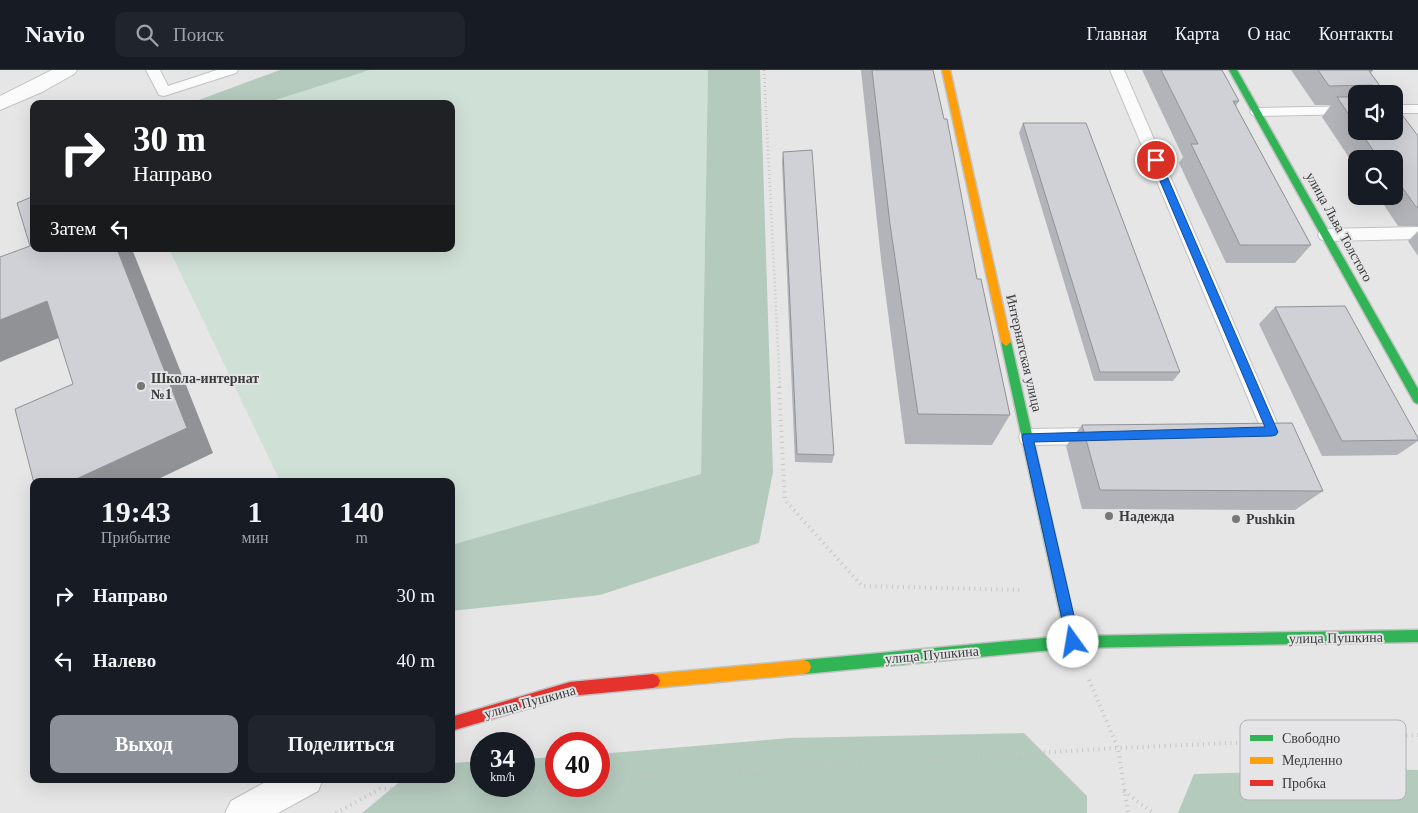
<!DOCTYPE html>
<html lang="ru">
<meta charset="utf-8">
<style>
:root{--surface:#171b24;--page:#20242c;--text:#f1f3f6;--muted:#9ea1a6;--line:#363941;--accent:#8c9099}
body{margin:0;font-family:Georgia,serif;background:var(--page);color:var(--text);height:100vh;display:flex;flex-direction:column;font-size:19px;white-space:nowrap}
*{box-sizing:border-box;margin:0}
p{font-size:16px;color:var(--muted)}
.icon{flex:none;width:28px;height:28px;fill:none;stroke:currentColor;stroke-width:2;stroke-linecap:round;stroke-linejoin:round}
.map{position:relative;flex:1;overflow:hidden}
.sheet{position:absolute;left:30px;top:408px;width:425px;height:305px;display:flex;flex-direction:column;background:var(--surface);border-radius:10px;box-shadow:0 5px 20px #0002}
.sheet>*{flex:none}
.guide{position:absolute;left:30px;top:30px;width:425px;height:152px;border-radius:10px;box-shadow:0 5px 20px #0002;background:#202124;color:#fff;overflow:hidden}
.fabs{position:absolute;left:1348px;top:15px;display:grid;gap:10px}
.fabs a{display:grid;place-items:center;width:55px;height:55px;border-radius:10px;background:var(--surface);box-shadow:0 5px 20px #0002;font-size:25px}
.speed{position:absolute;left:470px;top:662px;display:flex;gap:10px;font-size:25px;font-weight:700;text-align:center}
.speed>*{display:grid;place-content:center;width:65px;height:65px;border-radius:50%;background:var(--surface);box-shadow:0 5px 20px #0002;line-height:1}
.speed small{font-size:12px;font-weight:400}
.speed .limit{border:8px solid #d22;background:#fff;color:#111}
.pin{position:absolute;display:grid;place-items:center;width:42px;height:42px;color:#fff;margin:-21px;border:2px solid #fff;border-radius:50%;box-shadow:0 1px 5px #0007}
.me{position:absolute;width:55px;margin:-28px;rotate:347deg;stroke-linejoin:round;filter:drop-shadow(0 0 4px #0008)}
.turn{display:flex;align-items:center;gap:18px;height:105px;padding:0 20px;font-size:22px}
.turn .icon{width:65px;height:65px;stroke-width:2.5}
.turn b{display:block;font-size:35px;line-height:42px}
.then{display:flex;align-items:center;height:48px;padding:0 20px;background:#0003;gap:10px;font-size:19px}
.eta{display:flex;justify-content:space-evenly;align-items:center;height:85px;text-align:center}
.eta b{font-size:30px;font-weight:700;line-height:35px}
.button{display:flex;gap:10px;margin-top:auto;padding:10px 20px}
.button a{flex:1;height:58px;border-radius:10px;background:var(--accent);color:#fff;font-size:20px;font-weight:700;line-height:58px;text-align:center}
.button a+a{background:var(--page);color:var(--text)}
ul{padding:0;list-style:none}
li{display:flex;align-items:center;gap:15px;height:65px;padding:0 20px}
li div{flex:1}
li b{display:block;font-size:19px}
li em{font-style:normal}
header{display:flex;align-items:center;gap:30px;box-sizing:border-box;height:70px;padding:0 25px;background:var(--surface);border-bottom:1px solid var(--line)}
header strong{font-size:24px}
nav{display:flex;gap:28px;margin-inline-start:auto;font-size:18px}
.search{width:350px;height:45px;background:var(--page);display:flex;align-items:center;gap:12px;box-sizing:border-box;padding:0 18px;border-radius:10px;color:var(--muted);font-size:19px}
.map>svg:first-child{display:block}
.green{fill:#cfe0d6}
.forest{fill:#b4cabd}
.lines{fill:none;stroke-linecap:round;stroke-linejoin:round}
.lane-casing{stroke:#c2c2c2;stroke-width:2}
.street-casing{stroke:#c2c2c2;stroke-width:2}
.fast-casing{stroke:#c2c2c2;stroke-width:3}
.slow-casing{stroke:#c2c2c2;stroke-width:3}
.jam-casing{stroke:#c2c2c2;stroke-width:3}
.path-far1{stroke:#c5c5c6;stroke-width:2.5;stroke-dasharray:1 3;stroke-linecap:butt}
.path{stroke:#c5c5c6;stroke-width:4;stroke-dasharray:1 4.5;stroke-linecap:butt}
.lane{fill:#fbfbfb;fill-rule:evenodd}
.street{fill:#fbfbfb;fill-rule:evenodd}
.fast{fill:#30b455;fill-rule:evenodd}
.slow{fill:#ff9f0a;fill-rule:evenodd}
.jam{fill:#e5322d;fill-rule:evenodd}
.wall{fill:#b2b4b9}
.shaded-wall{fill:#919296}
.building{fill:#cfd1d7;stroke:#919296}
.route{fill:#1a73e8;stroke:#114b97}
.poi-dot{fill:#767777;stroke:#e5e5e7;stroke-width:2}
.labels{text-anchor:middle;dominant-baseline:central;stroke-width:4;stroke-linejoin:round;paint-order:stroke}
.street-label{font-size:14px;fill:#3a3b3b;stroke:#e5e5e7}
.poi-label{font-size:14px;font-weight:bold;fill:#3a3b3b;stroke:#e5e5e7;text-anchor:start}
.key{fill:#e5e5e7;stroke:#b2b2b3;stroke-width:1}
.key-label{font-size:14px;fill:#3a3b3b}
</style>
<header>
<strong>Navio</strong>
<div class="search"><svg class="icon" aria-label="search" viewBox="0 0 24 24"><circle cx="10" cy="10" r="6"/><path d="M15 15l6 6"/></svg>Поиск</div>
<nav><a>Главная</a><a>Карта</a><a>О нас</a><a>Контакты</a></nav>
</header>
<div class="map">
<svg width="1418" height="743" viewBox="0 0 1418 743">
<rect width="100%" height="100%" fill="#e6e6e6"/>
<path class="green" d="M370 0H708L701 404 451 475V411H280L169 179H451V34H263Z"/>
<path class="forest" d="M280 0H370L263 34H188Z
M708 0H760L773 402 759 473 600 525 451 541V475L701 404Z
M1024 663 1087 726V743H362L403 709H451V693L481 691V716H524V689L556 687V716H599V684L790 668Z
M1374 699 1418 700V743H1178L1194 704Z"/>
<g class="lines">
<g class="lane-casing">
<path id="lane" d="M146 0H160L168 16 217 0H238L236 3 164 26 159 25Z
M1110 0H1124L1281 362 1279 368C1269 371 1259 371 1249 368L1247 362 1249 356 1259 354Z
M1394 35H1418V43H1394Z
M1356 36V44L1257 46 1252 45 1250 42 1252 39 1257 38Z
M1418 157V169L1326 171 1320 169 1318 165 1320 161 1326 159Z
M1099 358 1106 360 1108 366 1106 372 1099 374 1028 375 1021 373 1019 367 1021 361 1028 359Z"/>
</g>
<g class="street-casing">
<path id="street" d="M52 0H77L74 4 42 22 0 40V26Z
M271 709H323L318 721 278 743H225L231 731Z"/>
</g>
<g class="fast-casing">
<path id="fast" d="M1229 0H1237L1418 319V334L1414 332Z
M1006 268 1011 272 1078 566 1418 560V572L1073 578 804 604 799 602 797 597 799 592 804 590 1065 566 1001 272Z"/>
</g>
<g class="slow-casing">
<path id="slow" d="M942 0H950L1011 272 1006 276 1001 272Z
M804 590 809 592 811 597 809 602 804 604 653 618 648 616 646 611 648 606 653 604Z"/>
</g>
<g class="jam-casing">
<path id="jam" d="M653 604 658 606 660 611 658 616 653 618 570 626 451 661V647L570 612Z"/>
</g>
<path class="path-far1" d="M764 0 780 318"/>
<path class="path" d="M779 317 785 430 862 516 1023 520
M1089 610 1118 678 1128 743
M599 709 1118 678 1418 665
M524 713 556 711
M1124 721 1153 743
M336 743 380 719 481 714"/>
<use href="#lane" class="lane"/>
<use href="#street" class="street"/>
<use href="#fast" class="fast"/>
<use href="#slow" class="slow"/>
<use href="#jam" class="jam"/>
</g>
<path class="wall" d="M861 0H933L977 209 1010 345 992 375 905 374 881 189Z
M1142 0H1222L1239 31 1236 36 1311 175 1295 193H1226L1179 93 1183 87Z
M1291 0H1373L1371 3 1386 24H1356V61H1394L1418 66V156H1398L1380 129H1376L1375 126H1394V89H1356V98L1322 47 1331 35H1315Z
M1023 53 1180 302 1173 311H1094L1019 63Z
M783 82 834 385 832 393 795 392 782 92Z
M1418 161V186L1408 171Z
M1275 237 1418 368V371L1397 385 1322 386 1259 254Z
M1082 355 1323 421 1295 440 1082 439 1066 376Z"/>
<path class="shaded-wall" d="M117 179H132L213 383 154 411H72Z
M47 231 78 260 0 292V250Z"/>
<path class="building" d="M872 0H933L944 49H947L977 209H981L1010 345 918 344 890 154Z
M1161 0H1222L1239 31H1233L1311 175H1240L1191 74H1198Z
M1318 0H1373L1369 1 1386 24H1373V15L1329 16Z
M1337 27H1356V55Z
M1394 34 1418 66V137H1416L1397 110H1394V89H1379L1360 61H1394Z
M1023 53H1086L1180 302H1100Z
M812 80 834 385 797 384 783 82Z
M34 126V179H117L187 358 72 411H34V413L15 339 73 314 47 231 0 250V187L30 176 17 133Z
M1345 236 1418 368V370L1342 371 1275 237Z
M1292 353 1323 421 1100 420 1082 355Z"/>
<path class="route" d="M1156 87 1160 90 1278 362 1276 365 1272 366 1034 372 1080 572 1078 577 1073 579 1069 577 1067 572 1022 367 1023 364 1265 357 1151 90Z"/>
<g class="poi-dot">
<circle cx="141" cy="316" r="5"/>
<circle cx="1109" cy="446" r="5"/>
<circle cx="1236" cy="449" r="5"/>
</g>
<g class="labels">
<g class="street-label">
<text transform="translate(1339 157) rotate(61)">улица Льва Толстого</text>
<text transform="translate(1024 283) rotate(77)">Интернатская улица</text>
<text transform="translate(1336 568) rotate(-1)">улица Пушкина</text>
<text transform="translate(932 585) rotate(-5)">улица Пушкина</text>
<text transform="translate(530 632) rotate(-15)">улица Пушкина</text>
</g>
<g class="poi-label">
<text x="151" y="308">Школа-интернат<tspan x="151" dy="16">№1</tspan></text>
<text x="1119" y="446">Надежда</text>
<text x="1246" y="449">Pushkin</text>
</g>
</g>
<rect x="1240" y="650" width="166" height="80" rx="8" class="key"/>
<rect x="1250" y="665" width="23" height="6" fill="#30b455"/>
<rect x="1250" y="687" width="23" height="7" fill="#ff9f0a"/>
<rect x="1250" y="710" width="23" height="6" fill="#e5322d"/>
<g class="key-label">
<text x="1282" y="673">Свободно</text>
<text x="1282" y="695">Медленно</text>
<text x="1282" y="718">Пробка</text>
</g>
</svg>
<div class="fabs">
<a><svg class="icon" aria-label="sound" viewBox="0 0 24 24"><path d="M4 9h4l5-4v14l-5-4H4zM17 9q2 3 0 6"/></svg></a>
<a><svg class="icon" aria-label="search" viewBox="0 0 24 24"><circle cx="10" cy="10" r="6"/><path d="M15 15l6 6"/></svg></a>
</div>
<div class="speed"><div>34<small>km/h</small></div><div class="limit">40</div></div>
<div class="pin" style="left:1156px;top:90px;background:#d93025"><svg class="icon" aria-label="arrive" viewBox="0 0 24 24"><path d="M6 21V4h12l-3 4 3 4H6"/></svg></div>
<svg class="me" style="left:1073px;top:572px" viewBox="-20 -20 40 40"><circle r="19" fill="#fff"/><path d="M0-13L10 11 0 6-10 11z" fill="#1a73e8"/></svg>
<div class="guide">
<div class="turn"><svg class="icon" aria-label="right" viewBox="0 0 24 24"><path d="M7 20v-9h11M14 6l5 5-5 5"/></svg><div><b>30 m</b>Направо</div></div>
<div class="then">Затем<svg class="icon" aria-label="left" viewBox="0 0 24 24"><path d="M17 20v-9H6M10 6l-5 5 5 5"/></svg></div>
</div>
<section class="sheet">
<div class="eta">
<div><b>19:43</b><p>Прибытие</p></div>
<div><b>1</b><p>мин</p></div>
<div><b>140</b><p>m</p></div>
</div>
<ul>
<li><svg class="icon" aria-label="right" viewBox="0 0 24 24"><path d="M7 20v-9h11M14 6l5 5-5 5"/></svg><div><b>Направо</b></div><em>30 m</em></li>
<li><svg class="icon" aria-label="left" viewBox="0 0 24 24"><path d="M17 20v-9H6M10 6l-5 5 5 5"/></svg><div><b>Налево</b></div><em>40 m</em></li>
</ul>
<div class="button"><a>Выход</a><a>Поделиться</a></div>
</section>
</div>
